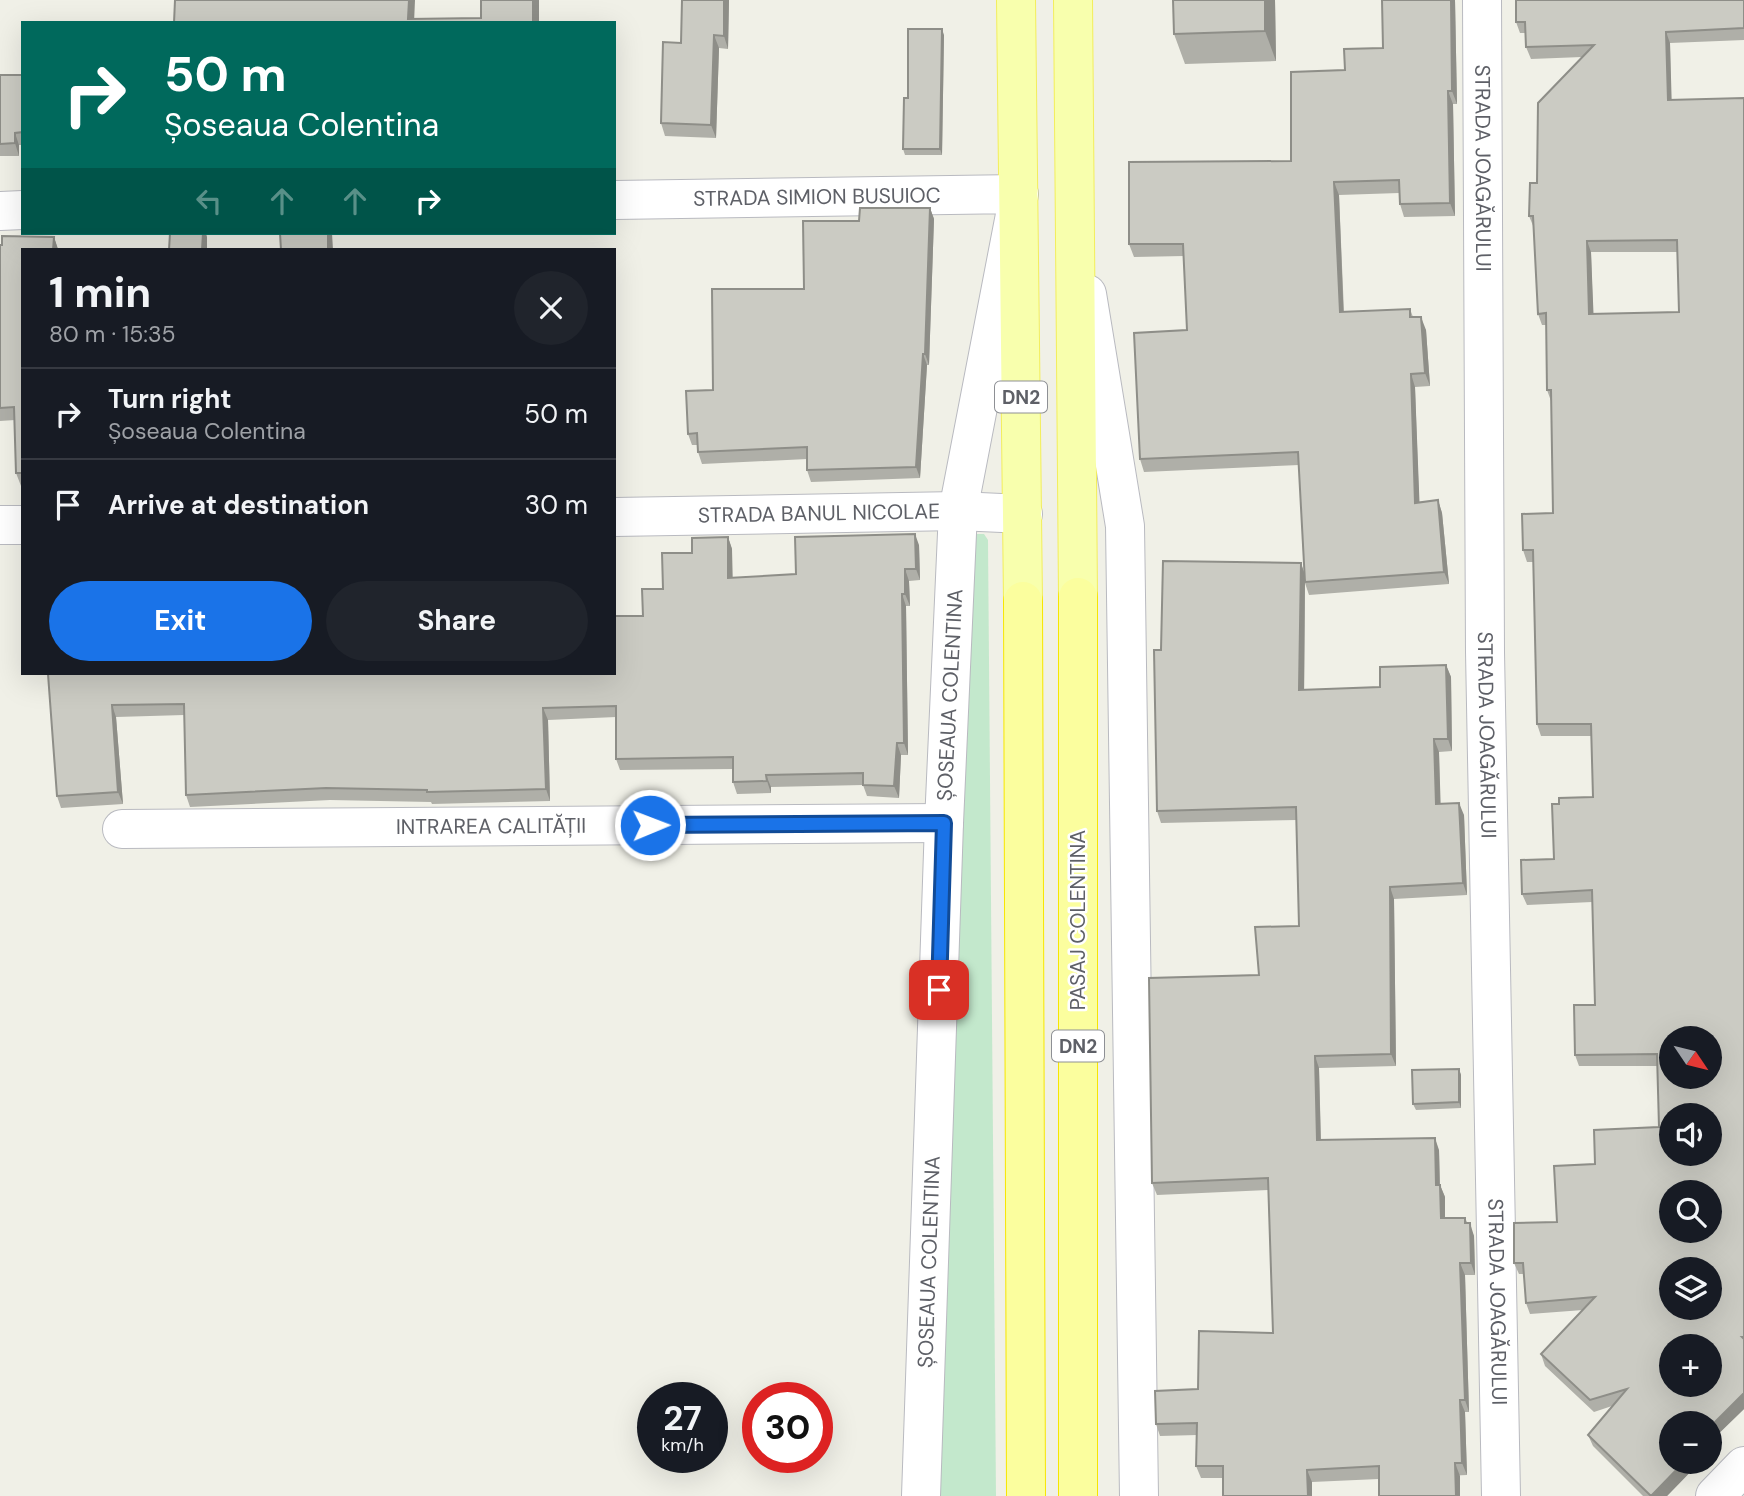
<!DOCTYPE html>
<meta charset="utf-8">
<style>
:root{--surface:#171b24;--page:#20242c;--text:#f1f3f6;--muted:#9ea1a6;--line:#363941;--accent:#1a73e8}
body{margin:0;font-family:"DM Sans",sans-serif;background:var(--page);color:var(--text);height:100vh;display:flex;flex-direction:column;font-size:26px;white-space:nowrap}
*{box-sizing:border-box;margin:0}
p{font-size:23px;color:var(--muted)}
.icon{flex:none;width:38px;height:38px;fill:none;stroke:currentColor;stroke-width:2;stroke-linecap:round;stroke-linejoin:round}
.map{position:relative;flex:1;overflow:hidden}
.side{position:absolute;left:21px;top:248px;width:595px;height:427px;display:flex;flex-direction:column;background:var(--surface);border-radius:0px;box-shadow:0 7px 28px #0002}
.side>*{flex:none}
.banner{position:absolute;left:21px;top:21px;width:595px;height:214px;border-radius:0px;box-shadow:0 7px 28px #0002;background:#00695c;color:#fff;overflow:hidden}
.needle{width:46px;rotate:125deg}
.controls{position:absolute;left:1659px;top:1026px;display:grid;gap:14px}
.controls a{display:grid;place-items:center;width:63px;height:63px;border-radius:50%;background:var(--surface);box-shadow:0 7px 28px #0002;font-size:35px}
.speed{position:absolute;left:637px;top:1382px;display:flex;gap:14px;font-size:35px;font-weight:700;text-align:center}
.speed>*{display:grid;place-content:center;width:91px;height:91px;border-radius:50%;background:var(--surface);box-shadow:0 7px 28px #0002;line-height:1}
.speed small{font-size:18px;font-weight:400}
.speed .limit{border:10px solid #d22;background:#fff;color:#111}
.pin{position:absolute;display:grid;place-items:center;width:60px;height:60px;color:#fff;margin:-30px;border-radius:14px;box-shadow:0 4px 10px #0006}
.me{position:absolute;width:77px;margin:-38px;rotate:89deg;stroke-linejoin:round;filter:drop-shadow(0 0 5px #0008)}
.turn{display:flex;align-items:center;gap:24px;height:147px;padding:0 28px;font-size:32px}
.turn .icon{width:91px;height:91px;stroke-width:2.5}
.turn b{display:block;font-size:49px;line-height:60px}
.lanes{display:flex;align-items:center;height:66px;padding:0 28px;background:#0003;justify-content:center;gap:35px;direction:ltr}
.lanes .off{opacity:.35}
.round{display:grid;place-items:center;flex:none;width:74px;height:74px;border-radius:37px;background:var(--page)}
.summary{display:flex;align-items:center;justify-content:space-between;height:119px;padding:0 28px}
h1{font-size:42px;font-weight:700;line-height:52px}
.button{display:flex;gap:14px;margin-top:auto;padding:14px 28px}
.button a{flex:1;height:80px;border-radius:42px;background:var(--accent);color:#fff;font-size:28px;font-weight:700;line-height:80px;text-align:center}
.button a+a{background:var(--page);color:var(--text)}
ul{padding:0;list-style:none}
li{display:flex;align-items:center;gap:21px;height:91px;padding:0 28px;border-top:2px solid var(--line)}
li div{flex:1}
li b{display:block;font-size:26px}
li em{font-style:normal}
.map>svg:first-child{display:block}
.green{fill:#c3e8cc}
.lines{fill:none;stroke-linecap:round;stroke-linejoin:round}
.minor-casing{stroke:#b9bac0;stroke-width:40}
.primary-casing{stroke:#f3ee5c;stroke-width:40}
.trunk-casing{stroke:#f7e600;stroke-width:40}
.minor{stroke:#fff;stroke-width:38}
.primary{stroke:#f8ffad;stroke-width:38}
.trunk{stroke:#fbfe9e;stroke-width:38}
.wall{fill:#afafa8;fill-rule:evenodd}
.shaded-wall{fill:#8e8e88}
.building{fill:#cbcbc3;stroke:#8e8e88;stroke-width:2;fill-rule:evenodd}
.route-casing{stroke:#114b97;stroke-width:18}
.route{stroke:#1a73e8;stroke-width:12}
.labels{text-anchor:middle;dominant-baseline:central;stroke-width:5;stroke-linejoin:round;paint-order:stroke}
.shield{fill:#fff;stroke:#8e9095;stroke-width:2}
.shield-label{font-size:19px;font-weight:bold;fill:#5e6067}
.street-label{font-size:21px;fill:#5e6067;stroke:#fff}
</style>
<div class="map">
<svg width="1744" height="1496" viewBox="0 0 1744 1496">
<rect width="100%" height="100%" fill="#f0f0e7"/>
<path class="green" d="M976 534H984L988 540 996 1496H931Z"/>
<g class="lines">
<g class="minor-casing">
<g id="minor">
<path id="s1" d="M1482 0 1485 652 1501 1496"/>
<path id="s2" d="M614 200 1019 194 958 511 944 823 921 1496"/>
<path d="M0 211 23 210"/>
<path d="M1087 294 1125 526 1139 1496"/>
<path id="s3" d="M614 517 958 511 1023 514"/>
<path d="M0 525H23"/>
<path id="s4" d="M122 829 944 823"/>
<path d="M1715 1496 1744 1466"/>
</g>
</g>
<g class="primary-casing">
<path id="primary" d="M1016 0 1023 601
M1073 0 1078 597"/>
</g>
<g class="trunk-casing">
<path id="trunk" d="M1078 597V1496
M1023 601 1026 1496"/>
</g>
<use href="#minor" class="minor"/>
<use href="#primary" class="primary"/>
<use href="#trunk" class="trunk"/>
</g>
<path class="wall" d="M682 0H729L728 49 719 48 716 138 665 136 661 123 681 43Z
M1275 0 1276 61 1185 64 1174 34Z
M1382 0H1455L1457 104H1453L1455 216 1404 217 1400 204 1399 193 1339 195 1344 312 1410 309 1413 317 1426 330 1430 386 1415 387 1419 502 1438 500 1442 513 1449 584 1309 595 1305 583 1304 690 1380 687 1446 665 1451 677 1452 751 1439 752 1440 804 1464 815 1467 895 1394 899 1396 1066 1319 1068 1321 1140 1439 1150 1440 1185 1445 1197V1218H1465L1474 1236 1475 1275H1465L1469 1412H1465L1467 1475 1312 1482V1496H1223V1478H1201L1196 1466 1197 1435 1160 1436 1156 1424 1198 1389 1273 1333 1268 1190 1157 1195 1152 1183 1259 975 1299 926 1296 820 1161 823 1157 811 1161 650 1301 563 1304 573 1299 465 1144 472 1140 459 1187 330 1184 256 1134 257 1129 244 1291 161 1345 70 1383 48Z
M1744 0V40L1670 43 1671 100 1744 98V1409L1711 1441 1714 1448 1710 1452V1423L1671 1461H1701L1667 1496H1643L1593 1446 1588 1435 1612 1406 1594 1412 1545 1366 1541 1354 1583 1310 1530 1314 1526 1303 1524 1274H1519L1514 1263 1557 1222 1595 1164 1659 1127 1657 1066H1579L1575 1055 1595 1005 1592 902 1527 905 1522 894 1554 859 1559 804 1593 797 1592 736H1541L1537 724 1533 562H1527L1523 550 1553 513 1551 401 1547 390 1546 325H1542L1538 314 1534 228 1529 216 1537 183 1582 57 1531 59 1526 47V33H1520L1516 22ZM1591 252H1678L1679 312 1593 314Z
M944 35 942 155H905L903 149 908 98Z
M0 75H23V145H19V156H0Z
M930 208 934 219 929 365H927L920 478 811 482 807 470V459L702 464 698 452 697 445H692L688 434 713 390 804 289 859 221Z
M54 237 58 250H23V486H21L16 473 15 420 0 421V245Z
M728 537 732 549V578L796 574 919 545 920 580 909 581 910 606H906L908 755H901L899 798 867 796 863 785 771 787V793L737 794 733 782V769L620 770 616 759V717L548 720 550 801 432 804 431 802 330 800 190 807 186 795 184 715 116 717 123 804 61 808 57 796 48 674 643 616 663 589 692 553Z
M1459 1069 1461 1075V1108L1416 1110 1413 1104Z"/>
<path class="shaded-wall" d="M409 0H415L414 23 408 19Z
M533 0H539V23H533Z
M724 0H729L728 49 724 36Z
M1265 0H1275L1276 61 1265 31Z
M1451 0H1455L1457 104 1452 91Z
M942 29 944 35 942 155 940 149Z
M1666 32 1670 43 1672 112 1668 100Z
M714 35 719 48 716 138 711 125Z
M1448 91 1453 104 1455 216 1450 203Z
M15 133 19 145V156L15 143Z
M1334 182 1339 195 1344 325 1340 312Z
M930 208 934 219 929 365 925 354Z
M203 233H206L207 237V250H202Z
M328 233H332L333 250H328Z
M54 237 58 249V250H53Z
M1587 241 1591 252 1594 326 1589 314Z
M1421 317 1426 330 1430 386 1425 373Z
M923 354 927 365 920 478 916 467Z
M1411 374 1415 387 1420 515 1415 503Z
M1438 500 1442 513 1449 584 1444 572Z
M915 534 919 545 920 580 916 569Z
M728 537 732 549 733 590 728 578Z
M1301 563 1305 575 1304 702 1299 690Z
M905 569 909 581 910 606 905 594Z
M902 594 906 606 908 755 904 743Z
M1446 665 1451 677 1452 751 1448 739Z
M112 705 116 717 123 804 118 792Z
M543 708 548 720 550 801 546 789Z
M1434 739 1439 752 1441 816 1436 804Z
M897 743 901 755 899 798 894 786Z
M766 775 771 787V793L767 781Z
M1459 803 1464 815 1467 895 1463 883Z
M1390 887 1394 899 1396 1066 1391 1054Z
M1315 1056 1319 1068 1321 1153 1317 1140Z
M1459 1069 1461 1075V1108L1459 1102Z
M1435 1138 1439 1150 1440 1197 1436 1185Z
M1440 1185 1445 1197V1230L1441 1218Z
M1470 1223 1474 1236 1475 1275 1471 1263Z
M1460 1263 1465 1275 1469 1412 1465 1400Z
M1744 1393V1409L1711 1441 1714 1448 1710 1452V1427Z
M1460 1400 1465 1412 1467 1475 1462 1463Z
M1685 1461H1701L1667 1496H1651Z
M1455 1463 1460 1476V1496H1456Z
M1307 1470 1312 1482V1496H1308Z"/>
<path class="building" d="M175 0H409L408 19 481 18V0H533V23H174Z
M682 0H724V36L714 35 711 125 661 123 663 42 681 43Z
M1173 0H1265V31L1174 34Z
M1382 0H1451L1452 91H1448L1450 203 1400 204 1399 180 1334 182 1340 312 1410 309V317H1421L1425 373 1411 374 1415 503 1438 500 1444 572 1305 582 1298 452 1140 459 1134 333 1187 330 1183 244H1129V162L1291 161V72L1345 70 1344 49 1383 48Z
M1516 0H1744V28L1666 32 1668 100 1744 98V1337H1742L1744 1339V1393L1710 1427V1423H1671V1461H1685L1651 1496 1588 1435 1627 1389 1590 1400 1541 1354 1595 1297 1526 1303 1523 1263H1514V1223L1557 1222 1554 1166 1595 1164 1594 1130 1659 1127 1657 1054 1575 1055 1574 1005H1595L1592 890 1522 894 1521 860 1554 859 1552 804H1559V798L1593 797 1591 724H1537L1533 550H1523L1522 514 1553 513 1551 390H1547L1546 313 1538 314 1533 216H1529L1530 183H1537L1538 103 1594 45 1526 47 1525 22H1516ZM1677 240 1679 312 1589 314 1587 241ZM1671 1038H1710V1076H1671ZM1671 1115H1710V1153H1671ZM1671 1192H1710V1230H1671ZM1671 1269H1710V1307H1671ZM1671 1346H1710V1384H1671Z
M908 29H942L940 149H903L904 98H908Z
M0 75H23V132L15 133V143L0 144Z
M860 208H930L925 354H923L916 467 807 470V447L698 452 697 433 688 434 686 391 713 390 712 289H804L803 221H859Z
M170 233H203L202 250H169Z
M280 233H328V250H281Z
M2 236 54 237 53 250H23V473H16L14 407 0 408V245H2Z
M915 534 916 569H905V594H902L904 743H897L894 786 863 785V773L766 775 767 781 733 782V757L616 759V706L543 708 546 789 427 792V790L326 788 186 795 184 704 112 705 118 792 57 796 48 674H614V616H643L642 589H663L662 553H692V538L728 537V578L796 574 795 537Z
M1163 561 1301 563 1299 690 1380 687V667L1446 665 1448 739H1434L1436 804 1459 803 1463 883 1390 887 1391 1054 1315 1056 1317 1140 1435 1138 1436 1185H1440L1441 1218H1465V1223H1470L1471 1263H1460L1465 1400H1460L1462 1463H1455L1456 1496H1379V1466L1307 1470 1308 1496H1223V1466H1196L1197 1423 1156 1424 1155 1391 1198 1389 1199 1331 1273 1333 1268 1178 1152 1183 1149 978 1259 975 1255 927 1299 926 1296 807 1157 811 1154 650H1161Z
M1459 1069V1102L1413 1104 1412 1070Z"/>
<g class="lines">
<g class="route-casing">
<path id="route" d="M650 825 944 823 939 990"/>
</g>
<use href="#route" class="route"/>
</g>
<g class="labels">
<g class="shield">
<rect x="995" y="381.5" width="52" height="31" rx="5"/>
<rect x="1052" y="1030.5" width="52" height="31" rx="5"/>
</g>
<g class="shield-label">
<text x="1021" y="397">DN2</text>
<text x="1078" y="1046">DN2</text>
</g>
<g class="street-label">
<text stroke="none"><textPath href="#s1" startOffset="168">STRADA JOAGĂRULUI</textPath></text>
<text stroke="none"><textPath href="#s2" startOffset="203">STRADA SIMION BUSUIOC</textPath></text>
<text stroke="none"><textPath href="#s3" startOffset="205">STRADA BANUL NICOLAE</textPath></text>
<text transform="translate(950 695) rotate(-87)">ȘOSEAUA COLENTINA</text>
<text stroke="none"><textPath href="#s1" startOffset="735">STRADA JOAGĂRULUI</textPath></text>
<text stroke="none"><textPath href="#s4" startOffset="369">INTRAREA CALITĂȚII</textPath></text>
<text transform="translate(1078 920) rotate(-90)">PASAJ COLENTINA</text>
<text transform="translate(929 1262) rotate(-88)">ȘOSEAUA COLENTINA</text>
<text stroke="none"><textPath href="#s1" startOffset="1302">STRADA JOAGĂRULUI</textPath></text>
</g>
</g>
</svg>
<div class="controls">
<a><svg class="needle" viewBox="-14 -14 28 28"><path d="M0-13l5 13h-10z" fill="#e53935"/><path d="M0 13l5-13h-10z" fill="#9ea1a6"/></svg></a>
<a><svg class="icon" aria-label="sound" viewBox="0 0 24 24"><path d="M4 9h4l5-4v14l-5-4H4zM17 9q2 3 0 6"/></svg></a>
<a><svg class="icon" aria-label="search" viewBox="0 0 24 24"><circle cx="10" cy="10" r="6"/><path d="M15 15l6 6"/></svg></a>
<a><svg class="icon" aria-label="layers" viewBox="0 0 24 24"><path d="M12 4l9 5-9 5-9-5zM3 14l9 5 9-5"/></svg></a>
<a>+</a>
<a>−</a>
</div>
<div class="speed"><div>27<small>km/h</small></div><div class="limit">30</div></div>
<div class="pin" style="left:939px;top:990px;background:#d93025"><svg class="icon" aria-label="arrive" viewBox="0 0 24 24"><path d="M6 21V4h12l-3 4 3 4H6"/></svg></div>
<svg class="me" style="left:650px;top:825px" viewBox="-20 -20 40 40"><circle r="17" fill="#1a73e8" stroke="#fff" stroke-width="3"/><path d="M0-11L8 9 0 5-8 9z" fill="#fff"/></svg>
<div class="banner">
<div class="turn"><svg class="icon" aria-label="right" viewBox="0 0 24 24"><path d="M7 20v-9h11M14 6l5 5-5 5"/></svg><div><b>50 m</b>Șoseaua Colentina</div></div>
<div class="lanes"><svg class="icon off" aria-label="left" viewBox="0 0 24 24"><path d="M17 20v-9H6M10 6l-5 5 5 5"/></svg><svg class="icon off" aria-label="ahead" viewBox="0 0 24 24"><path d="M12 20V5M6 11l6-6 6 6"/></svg><svg class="icon off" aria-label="ahead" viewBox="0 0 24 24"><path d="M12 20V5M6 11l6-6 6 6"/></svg><svg class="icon" aria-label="right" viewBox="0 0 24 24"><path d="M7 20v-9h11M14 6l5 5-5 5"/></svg></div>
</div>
<section class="side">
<div class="summary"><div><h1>1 min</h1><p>80 m · 15:35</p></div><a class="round"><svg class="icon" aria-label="close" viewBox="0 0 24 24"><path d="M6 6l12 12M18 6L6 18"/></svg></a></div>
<ul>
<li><svg class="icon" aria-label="right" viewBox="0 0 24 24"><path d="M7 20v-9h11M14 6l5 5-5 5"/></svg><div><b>Turn right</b><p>Șoseaua Colentina</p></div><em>50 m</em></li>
<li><svg class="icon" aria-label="arrive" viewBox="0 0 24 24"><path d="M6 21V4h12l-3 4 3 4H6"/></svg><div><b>Arrive at destination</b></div><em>30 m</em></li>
</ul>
<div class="button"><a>Exit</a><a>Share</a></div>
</section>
</div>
